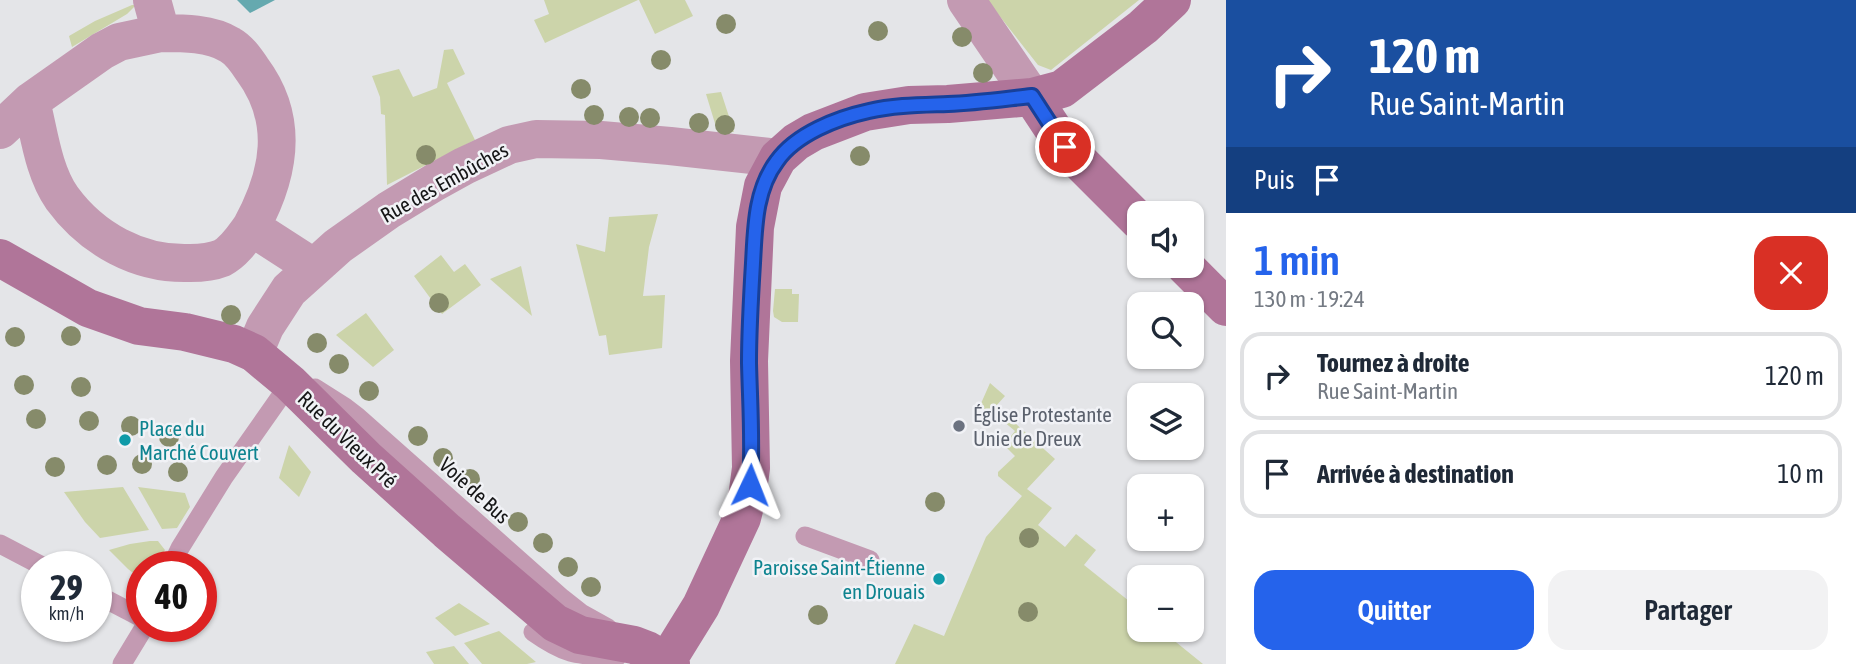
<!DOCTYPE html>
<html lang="fr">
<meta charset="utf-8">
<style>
:root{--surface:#fff;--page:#f2f2f3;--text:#1f2937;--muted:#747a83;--line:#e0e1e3;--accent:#2563eb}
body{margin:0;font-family:"Asap Condensed",sans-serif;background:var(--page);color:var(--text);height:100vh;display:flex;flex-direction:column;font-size:26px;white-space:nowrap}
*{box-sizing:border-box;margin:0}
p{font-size:23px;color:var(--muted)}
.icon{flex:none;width:38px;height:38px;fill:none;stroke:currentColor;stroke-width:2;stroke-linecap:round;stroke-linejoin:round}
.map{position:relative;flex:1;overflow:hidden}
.panel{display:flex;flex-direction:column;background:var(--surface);width:630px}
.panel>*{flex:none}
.guide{background:#1a4fa0;color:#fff;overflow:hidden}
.buttons{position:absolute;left:1127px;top:201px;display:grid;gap:14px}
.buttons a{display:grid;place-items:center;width:77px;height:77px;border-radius:14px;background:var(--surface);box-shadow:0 2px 5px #0004;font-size:35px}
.speed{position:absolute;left:21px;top:551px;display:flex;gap:14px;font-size:35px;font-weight:700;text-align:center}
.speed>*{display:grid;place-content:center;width:91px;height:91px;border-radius:50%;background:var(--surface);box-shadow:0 2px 5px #0004;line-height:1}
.speed small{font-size:18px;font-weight:400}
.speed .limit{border:10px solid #d22;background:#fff;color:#111}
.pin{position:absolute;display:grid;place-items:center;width:60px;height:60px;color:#fff;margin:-30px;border:4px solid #fff;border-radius:50%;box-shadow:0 2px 7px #0007}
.me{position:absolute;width:77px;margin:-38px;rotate:2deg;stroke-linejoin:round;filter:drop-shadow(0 0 5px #0008)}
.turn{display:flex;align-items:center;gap:24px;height:147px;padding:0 28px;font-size:32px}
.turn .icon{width:91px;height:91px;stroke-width:2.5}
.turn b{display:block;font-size:49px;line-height:60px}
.then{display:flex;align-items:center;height:66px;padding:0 28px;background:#0003;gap:14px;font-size:26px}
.round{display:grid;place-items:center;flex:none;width:74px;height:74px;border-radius:21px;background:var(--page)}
.headline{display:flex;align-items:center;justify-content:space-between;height:119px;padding:0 28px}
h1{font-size:42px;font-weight:600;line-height:52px;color:var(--accent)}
.primary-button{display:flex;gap:14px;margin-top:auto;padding:14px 28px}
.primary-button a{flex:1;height:80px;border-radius:21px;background:var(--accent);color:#fff;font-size:28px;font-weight:600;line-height:80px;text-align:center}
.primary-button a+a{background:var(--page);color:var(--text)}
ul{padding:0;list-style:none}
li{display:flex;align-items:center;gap:21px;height:88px;margin:0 14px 10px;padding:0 14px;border:4px solid var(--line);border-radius:21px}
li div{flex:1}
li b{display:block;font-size:26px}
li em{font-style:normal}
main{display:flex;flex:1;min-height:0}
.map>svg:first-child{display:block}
.green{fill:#ccd4aa}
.water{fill:#65a9af}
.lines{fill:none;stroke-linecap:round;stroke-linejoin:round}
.lane{stroke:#c39ab2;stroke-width:19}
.street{stroke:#c39ab2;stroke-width:38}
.secondary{stroke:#b07599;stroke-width:38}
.tree{fill:#868b6a}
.route-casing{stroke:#184099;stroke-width:18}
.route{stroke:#2563eb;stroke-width:12}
.worship-dot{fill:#6b7280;stroke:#f1f2f6;stroke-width:2.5}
.culture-dot{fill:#0f9aa8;stroke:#f1f2f6;stroke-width:2.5}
.labels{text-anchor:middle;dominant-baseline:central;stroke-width:5;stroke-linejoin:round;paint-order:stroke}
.street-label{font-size:21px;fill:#151516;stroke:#f1f2f6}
.worship-label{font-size:21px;fill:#5b616d;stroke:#f1f2f6;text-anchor:start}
.culture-label{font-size:21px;fill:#0d838f;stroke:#f1f2f6;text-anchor:start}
</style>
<main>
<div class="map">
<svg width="1226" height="664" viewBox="0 0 1226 664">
<rect width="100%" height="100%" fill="#e4e5e8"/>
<path class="green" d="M544 0H638L545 43 534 20 549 14Z
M639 0H685L693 16 655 34Z
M987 0H1139L1051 70 1038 65Z
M132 5H136L127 14 72 47 69 36 95 21Z
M453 49 465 74 447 83 475 140 387 185 385 115 381 114 380 97 372 76 399 69 413 97 437 88 444 50Z
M721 92 734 132 717 130 706 94Z
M658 214 649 247 643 296 665 295 662 348 609 355 606 335 599 336 576 244 605 252 609 217Z
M441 255 454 272 465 264 481 285 442 314 414 276Z
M521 266 532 316 490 279Z
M775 289H792V294H799L798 322H782L774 317 773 311Z
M366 313 394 350 373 367 336 335Z
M990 383 1005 396 996 406 1055 459 1027 489 1052 508 1038 525 1065 547 1076 534 1096 550 1084 565 1139 609V630H1161L1203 664H895L914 624 944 636 986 537 1022 496 998 476V472L1015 456 1004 445 1015 431 997 416 979 408Z
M289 445 311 472 299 497 279 478Z
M123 487 149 530 100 538 85 522 64 492Z
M138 487 185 493 190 507 177 528 162 529Z
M150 541H158L165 550 154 567H142V580L128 569 109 550 130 544Z
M459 603 490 624 455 636 435 618Z
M499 631 536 662 527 664H482L464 643Z
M454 646 469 664H434L426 652Z"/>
<path class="water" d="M237 0H275L250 13Z"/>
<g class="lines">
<path class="lane" d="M315 388 345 407 358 417 562 598 581 613 608 628
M805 536 870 560
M0 544 44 567
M171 567 180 548 224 477 290 383
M96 594 142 618
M533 632C567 656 577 655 617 657
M122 664 145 626"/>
<path class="street" d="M152 0 161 33C183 33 211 33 230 45 239 50 246 60 252 69 290 120 280 174 251 227
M966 0 1032 97
M31 101C39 132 43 171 62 198 92 239 139 265 190 263 201 263 212 262 222 258 235 251 243 238 251 227L313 267
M0 130 31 101 102 51 119 42 161 33
M254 353 265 327 289 290 338 246 389 210 435 182 464 166 509 145 536 139 601 140 670 146 778 158"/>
<path class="secondary" d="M1032 97 1065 147 1139 221
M0 258 88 308 139 326 185 332 234 344 254 353 290 383 366 458 447 531 555 623 580 635 634 645 647 650 671 664
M1185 266 1226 307
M667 661 701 606 742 518 747 498 751 468 749 361 755 227 763 186 778 158 796 142 813 132 865 112 909 105 948 104 1032 97 1062 89 1143 27 1172 0"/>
</g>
<g class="tree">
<circle cx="726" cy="24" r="10"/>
<circle cx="878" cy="31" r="10"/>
<circle cx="962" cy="37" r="10"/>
<circle cx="661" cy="60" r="10"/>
<circle cx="983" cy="73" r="10"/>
<circle cx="581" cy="89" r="10"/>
<circle cx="594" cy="115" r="10"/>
<circle cx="629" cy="117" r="10"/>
<circle cx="650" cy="118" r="10"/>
<circle cx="699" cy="123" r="10"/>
<circle cx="725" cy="125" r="10"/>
<circle cx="426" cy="155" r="10"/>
<circle cx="860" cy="156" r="10"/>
<circle cx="439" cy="303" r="10"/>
<circle cx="231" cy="315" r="10"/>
<circle cx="71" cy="336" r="10"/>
<circle cx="15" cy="337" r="10"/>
<circle cx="317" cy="343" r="10"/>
<circle cx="339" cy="364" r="10"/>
<circle cx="24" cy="385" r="10"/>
<circle cx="81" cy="387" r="10"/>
<circle cx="369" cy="391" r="10"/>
<circle cx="36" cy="419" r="10"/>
<circle cx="89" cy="421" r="10"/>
<circle cx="131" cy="426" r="10"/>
<circle cx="418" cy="436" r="10"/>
<circle cx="169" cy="437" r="10"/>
<circle cx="443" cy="458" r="10"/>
<circle cx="142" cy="464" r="10"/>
<circle cx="107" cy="465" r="10"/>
<circle cx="55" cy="467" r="10"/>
<circle cx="178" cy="472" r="10"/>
<circle cx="470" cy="479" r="10"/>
<circle cx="935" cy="502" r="10"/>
<circle cx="518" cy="522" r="10"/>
<circle cx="1029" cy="538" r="10"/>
<circle cx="543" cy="543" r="10"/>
<circle cx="568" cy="567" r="10"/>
<circle cx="591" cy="587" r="10"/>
<circle cx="1028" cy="612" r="10"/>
<circle cx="818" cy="615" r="10"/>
</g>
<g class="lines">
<g class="route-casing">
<path id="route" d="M750 485C753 445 750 404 749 363 749 330 751 296 753 263 755 228 755 190 777 161 796 134 837 118 869 111 895 105 921 105 948 104 976 103 1004 99 1032 96L1065 147"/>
</g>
<use href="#route" class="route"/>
</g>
<circle class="worship-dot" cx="959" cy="426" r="7"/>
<g class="culture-dot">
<circle cx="125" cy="440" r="7"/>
<circle cx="939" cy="579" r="7"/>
</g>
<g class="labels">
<g class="street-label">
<text transform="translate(444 182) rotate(-29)">Rue des Embûches</text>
<text transform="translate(348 439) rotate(44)">Rue du Vieux Pré</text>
<text transform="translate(475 490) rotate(42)">Voie de Bus</text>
</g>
<g class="worship-label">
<text x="973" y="414">Église Protestante<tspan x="973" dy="24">Unie de Dreux</tspan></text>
</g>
<g class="culture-label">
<text x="139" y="428">Place du<tspan x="139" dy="24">Marché Couvert</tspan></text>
<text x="925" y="567" text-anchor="end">Paroisse Saint-Étienne<tspan x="925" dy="24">en Drouais</tspan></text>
</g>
</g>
</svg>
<div class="buttons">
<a><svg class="icon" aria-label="sound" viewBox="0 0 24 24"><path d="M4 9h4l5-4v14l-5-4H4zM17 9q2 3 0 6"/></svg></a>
<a><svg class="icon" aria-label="search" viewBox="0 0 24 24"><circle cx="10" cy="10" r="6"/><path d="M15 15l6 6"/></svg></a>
<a><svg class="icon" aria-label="layers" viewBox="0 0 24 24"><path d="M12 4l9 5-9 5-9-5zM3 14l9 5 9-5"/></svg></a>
<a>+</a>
<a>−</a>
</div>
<div class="speed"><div>29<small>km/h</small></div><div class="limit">40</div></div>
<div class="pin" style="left:1065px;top:147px;background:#d93025"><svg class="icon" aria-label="arrive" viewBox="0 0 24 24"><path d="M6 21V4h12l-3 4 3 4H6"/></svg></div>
<svg class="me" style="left:750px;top:485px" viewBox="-20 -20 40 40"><path d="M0-17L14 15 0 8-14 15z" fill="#2563eb" stroke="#fff" stroke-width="4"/></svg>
</div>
<section class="panel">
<div class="guide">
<div class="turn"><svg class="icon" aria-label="right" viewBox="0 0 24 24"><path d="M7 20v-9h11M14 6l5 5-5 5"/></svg><div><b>120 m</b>Rue Saint-Martin</div></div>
<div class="then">Puis<svg class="icon" aria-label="arrive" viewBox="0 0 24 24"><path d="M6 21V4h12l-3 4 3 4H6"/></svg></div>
</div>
<div class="headline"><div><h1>1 min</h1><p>130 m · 19:24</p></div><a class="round" style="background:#d93025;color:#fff"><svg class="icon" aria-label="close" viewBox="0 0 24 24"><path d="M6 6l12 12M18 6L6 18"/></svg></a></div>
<ul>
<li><svg class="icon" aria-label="right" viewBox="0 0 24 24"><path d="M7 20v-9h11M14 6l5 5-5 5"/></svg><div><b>Tournez à droite</b><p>Rue Saint-Martin</p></div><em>120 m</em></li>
<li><svg class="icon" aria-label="arrive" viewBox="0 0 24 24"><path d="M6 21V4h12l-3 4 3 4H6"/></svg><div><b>Arrivée à destination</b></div><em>10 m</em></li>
</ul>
<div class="primary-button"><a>Quitter</a><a>Partager</a></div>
</section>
</main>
